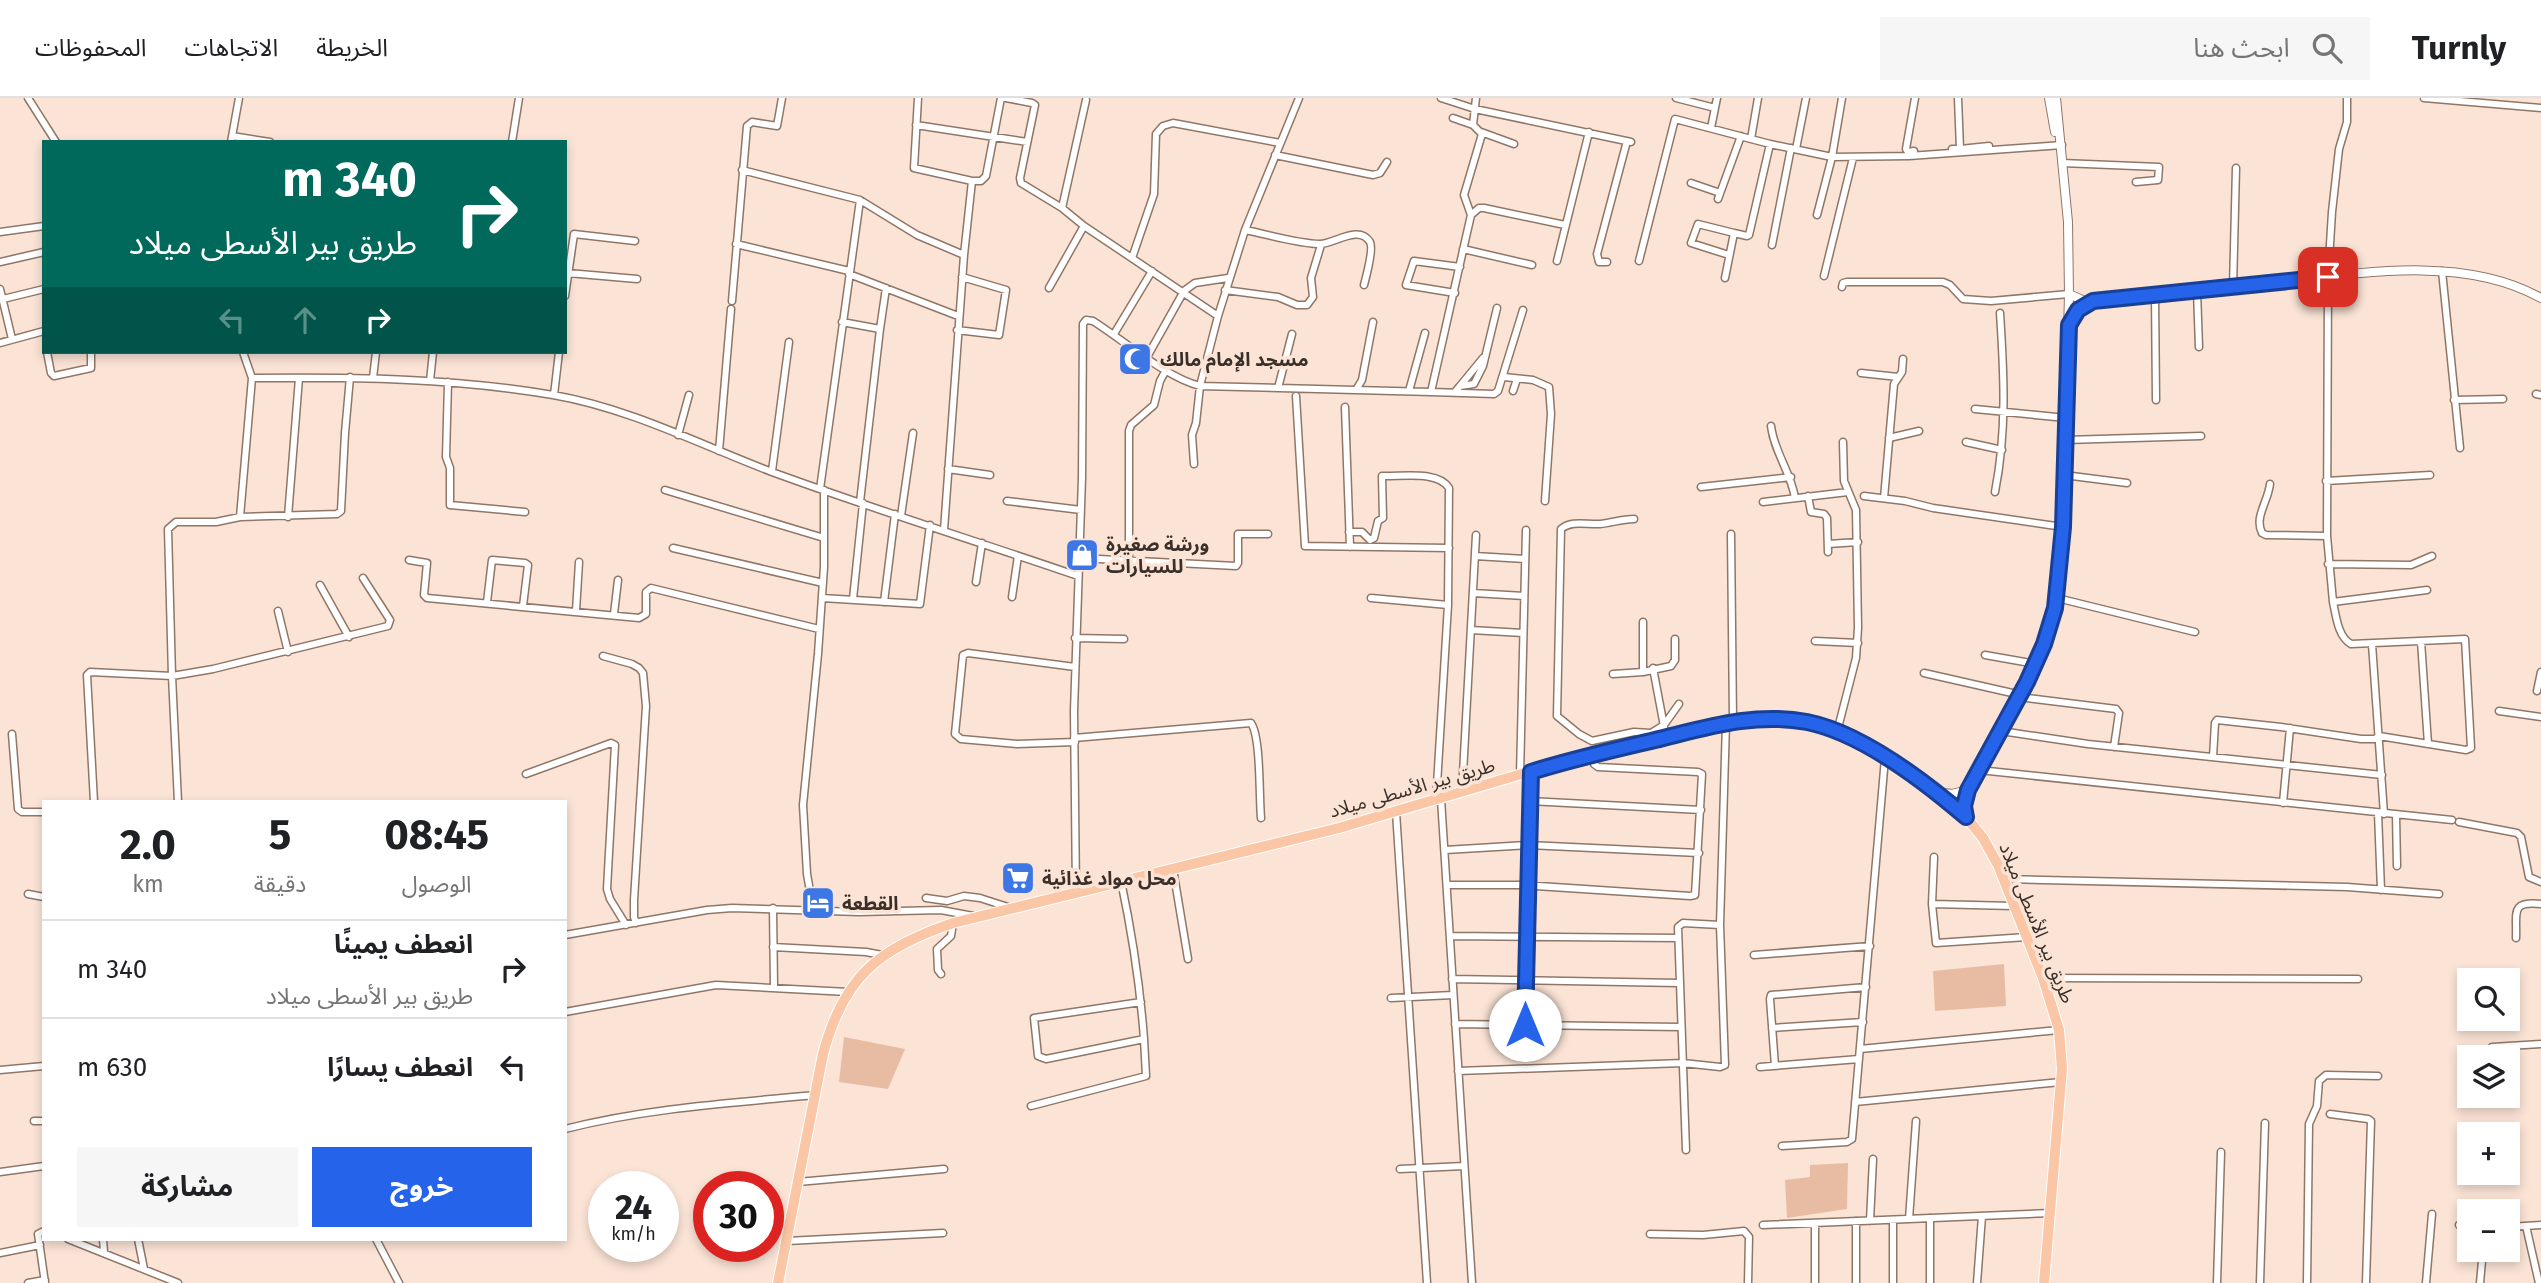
<!DOCTYPE html>
<html lang="ar">
<meta charset="utf-8">
<style>
:root{--surface:#fff;--page:#f6f6f6;--text:#202124;--muted:#757577;--line:#e0e0e0;--accent:#2563eb}
body{margin:0;font-family:"Fira Sans","Noto Sans Arabic",sans-serif;background:var(--page);color:var(--text);direction:rtl;height:100vh;display:flex;flex-direction:column;font-size:26px;white-space:nowrap}
*{box-sizing:border-box;margin:0}
p{font-size:23px;color:var(--muted)}
.icon{flex:none;width:38px;height:38px;fill:none;stroke:currentColor;stroke-width:2;stroke-linecap:round;stroke-linejoin:round}
.map{position:relative;flex:1;overflow:hidden;direction:ltr}
.side{position:absolute;left:42px;top:702px;width:525px;height:441px;display:flex;flex-direction:column;background:var(--surface);border-radius:0px;box-shadow:0 4px 10px #0003;direction:rtl}
.side>*{flex:none}
.guide{position:absolute;left:42px;top:42px;width:525px;height:214px;border-radius:0px;box-shadow:0 4px 10px #0003;direction:rtl;background:#00695c;color:#fff;overflow:hidden}
.buttons{position:absolute;left:2457px;top:870px;display:grid;gap:14px}
.buttons a{display:grid;place-items:center;width:63px;height:63px;border-radius:0px;background:var(--surface);box-shadow:0 4px 10px #0003;font-size:35px}
.speed{position:absolute;left:588px;top:1073px;display:flex;gap:14px;font-size:35px;font-weight:700;text-align:center}
.speed>*{display:grid;place-content:center;width:91px;height:91px;border-radius:50%;background:var(--surface);box-shadow:0 4px 10px #0003;line-height:1}
.speed small{font-size:18px;font-weight:400}
.speed .limit{border:10px solid #d22;background:#fff;color:#111}
.pin{position:absolute;display:grid;place-items:center;width:60px;height:60px;color:#fff;margin:-30px;border-radius:14px;box-shadow:0 4px 10px #0006}
.me{position:absolute;width:77px;margin:-38px;rotate:0deg;stroke-linejoin:round;filter:drop-shadow(0 0 5px #0008)}
.turn{display:flex;align-items:center;gap:24px;height:147px;padding:0 35px;font-size:32px}
.turn .icon{width:91px;height:91px;stroke-width:2.5}
.turn b{display:block;font-size:49px;line-height:60px}
.lanes{display:flex;align-items:center;height:66px;padding:0 35px;background:#0003;justify-content:center;gap:35px;direction:ltr}
.lanes .off{opacity:.35}
.eta{display:flex;justify-content:space-evenly;align-items:center;height:119px;text-align:center}
.eta b{font-size:42px;font-weight:700;line-height:49px}
.cta{display:flex;gap:14px;margin-top:auto;padding:14px 35px}
.cta a{flex:1;height:80px;border-radius:0px;background:var(--accent);color:#fff;font-size:28px;font-weight:700;line-height:80px;text-align:center}
.cta a+a{background:var(--page);color:var(--text)}
ul{padding:0;list-style:none}
li{display:flex;align-items:center;gap:21px;height:98px;padding:0 35px;border-top:2px solid var(--line)}
li div{flex:1}
li b{display:block;font-size:26px}
li em{font-style:normal}
header{display:flex;align-items:center;gap:42px;box-sizing:border-box;height:98px;padding:0 35px;background:var(--surface);border-bottom:2px solid var(--line)}
header strong{font-size:33px}
nav{display:flex;gap:38px;margin-inline-start:auto;font-size:24px}
.search{width:490px;height:63px;background:var(--page);display:flex;align-items:center;gap:18px;box-sizing:border-box;padding:0 24px;border-radius:0px;color:var(--muted);font-size:26px}
.map>svg:first-child{display:block}
.green{fill:#e8bca2}
.lines{fill:none;stroke-linecap:round;stroke-linejoin:round}
.minor-casing{stroke:#907667;stroke-width:9}
.tertiary-casing{stroke:#907667;stroke-width:10}
.primary-casing{stroke:#fff;stroke-width:12}
.minor{stroke:#fff;stroke-width:6}
.tertiary{stroke:#fff;stroke-width:8}
.primary{stroke:#fbc6a5;stroke-width:10}
.route-casing{stroke:#184099;stroke-width:18}
.route{stroke:#2563eb;stroke-width:12}
.labels{text-anchor:middle;dominant-baseline:central;stroke-width:7;stroke-linejoin:round;paint-order:stroke}
.poi-label{font-size:19px;font-weight:bold;fill:#3b3029;stroke:#fbe4d6;text-anchor:start}
.street-label{font-size:19px;fill:#3b3029;stroke:#fbe4d6}
</style>
<header>
<strong>Turnly</strong>
<div class="search"><svg class="icon" aria-label="search" viewBox="0 0 24 24"><circle cx="10" cy="10" r="6"/><path d="M15 15l6 6"/></svg>ابحث هنا</div>
<nav><a>الخريطة</a><a>الاتجاهات</a><a>المحفوظات</a></nav>
</header>
<div class="map">
<svg width="2541" height="1185" viewBox="0 0 2541 1185">
<rect width="100%" height="100%" fill="#fbe4d6"/>
<path class="green" d="M2004 866 2006 908 1935 913 1933 873Z
M844 939 905 951 888 991 839 984Z
M1848 1065 1847 1111 1787 1120 1785 1082 1810 1079V1067Z"/>
<g class="lines">
<g class="minor-casing">
<path id="minor" d="M28 0 56 44
M918 0 914 70 972 83
M1006 0 1032 5 1035 7 1020 80 1021 85 1062 110 1084 128 1218 218 1200 288 1196 325 1192 337 1194 366
M1441 0 1475 11 1631 44
M1676 0 1715 10
M2424 0 2541 10
M1453 20 1473 27
M916 27 1027 44
M1711 30 1717 0
M1481 34 1514 46
M232 38 270 44
M1751 41 1758 0
M231 44 239 0
M512 44 519 0
M1796 51 1806 0
M1952 51H1960L1958 0
M1960 51 1989 48
M1914 53 1908 54 1906 51 1915 0
M1275 57 1373 77 1380 75 1387 64
M2062 65 2159 69 2158 82 2136 84
M742 72 860 102 917 137 964 157 944 432
M1691 85 1720 95
M1718 101 1741 38
M1062 110 1086 2
M1471 117 1479 110H1484L1565 127
M1817 117 1832 59 1842 0
M1245 132C1266 136 1299 146 1320 146 1334 146 1359 126 1370 144 1374 151 1366 179 1364 187
M0 134 44 128
M736 146 849 173
M1772 147 1791 50
M1463 151 1532 167
M964 157 972 83H981L986 78 1001 0
M1729 157 1691 145 1698 126 1734 135
M1132 160 1154 96 1156 36 1163 28 1173 25 1280 45
M1557 163 1589 34
M1639 163 1675 21 1770 46 1832 59 1909 58 2062 47
M0 164 44 154
M1607 164H1599L1597 156 1627 43
M2442 173 2460 350
M568 175 637 181
M849 176 958 218
M1824 178 1853 60
M1725 180 1734 135 1747 138 1749 137 1770 46
M1842 189 1843 185 1847 184H1943L1950 187 1963 201 1991 203 2069 196
M1049 190 1084 128
M2233 190 2236 70
M0 191 12 241
M1225 192 1278 199 1297 207H1307L1313 199 1311 180 1321 147
M2197 193 2199 249
M1455 195 1406 187 1414 163 1460 169
M2155 196 2156 302
M565 198 574 136 635 143
M3 201 44 191
M732 203 747 28 752 24 777 28 782 0
M1218 218 1245 132 1299 0
M842 224 880 231 860 404
M880 231 886 190
M957 232 999 237 1006 192 962 179
M1114 236 1152 173
M0 245 44 233
M47 254 51 275 54 278 91 270V254
M1147 259 1184 193 1195 185 1228 180
M1861 275 1898 279
M1504 279 1533 282 1549 289 1551 316 1545 403
M252 280C353 279 454 280 553 297 629 310 701 347 772 374 873 411 976 443 1078 478
M373 280 376 254
M430 283 433 254
M448 284 446 359 450 370V407L525 414
M1460 288 1483 260
M1278 290 1292 236
M1356 292 1362 282 1373 224
M1409 293 1425 235
M1513 293 1517 281
M1431 294 1494 296 1498 293 1523 212
M1455 294 1460 288 1474 286 1483 268 1497 210
M2536 296 2541 297
M554 297 559 254
M1296 298 1305 448 1449 450
M2454 302 2503 301
M1345 309 1350 449
M1975 311 2066 320
M1771 328C1774 354 1791 374 1795 400
M678 337 689 297
M1889 340 1919 333
M2065 342 2201 338
M1966 344 2002 352
M719 353 731 211
M948 371 990 377
M772 373 789 244
M2064 377 2127 385
M2326 383 2430 377
M2270 386C2268 404 2254 419 2262 435L2266 437 2327 438
M1701 389 1791 379
M820 391 860 102
M665 392 824 440
M1995 394C2007 333 2004 276 2000 215
M1808 398 1811 414 1824 416 1827 420 1828 454
M1864 398 1905 403 1933 410 2063 429
M1884 400 1894 286 1902 274 1903 261
M1007 403 1081 412
M1763 404 1848 394
M901 418 913 335
M240 419 252 280 243 254
M288 419 299 280
M1634 421C1622 421 1611 425 1600 426 1587 427 1572 422 1561 431L1557 618 1579 636 1592 643 1634 634 1651 635 1664 627 1679 606
M1349 434H1362L1370 442 1374 440 1378 423 1383 420 1382 378C1401 379 1438 372 1449 390L1448 507 1436 703
M1731 436 1733 623
M1828 446 1858 444
M673 450 823 485
M1475 458 1525 461
M1079 460 1236 468 1238 465V436H1268
M409 462 427 465 424 497 427 500 639 520 646 516V494L651 490 819 531
M1129 463V333L1131 327 1154 307 1160 283 1166 272
M2328 466 2411 467 2432 458
M976 484 982 445
M320 487 349 539
M1473 495 1524 498
M1012 499 1018 458
M822 500 920 506 930 427
M1371 500 1448 507
M2057 500 2195 534
M853 501 863 405
M487 504 492 462 525 465 528 467 523 508
M884 504 895 416
M2333 504 2327 438 2328 179 2332 114 2339 51 2347 24V0
M278 513 288 554
M576 513 579 464
M614 516 618 482
M1643 524V574
M1471 532 1523 535
M1075 540 1124 541
M1815 543 1858 545
M2421 543 2428 646
M2372 546 2384 716
M1985 557 2036 566
M603 558 632 566 639 570 643 575 646 608 634 802V819L636 825
M1653 570 1666 639
M1924 575 2021 597
M1613 576 1643 574 1671 568 1675 562V541
M2537 593 2541 574
M2019 599 2116 611 2119 615 2114 649
M2499 613 2541 619
M2001 633 2088 646 2382 677
M1837 634 1856 560 1858 530 1856 412 1844 383 1843 344
M12 636 18 711 22 714H44
M1074 640 1251 625C1261 639 1259 699 1261 720
M1075 644 1017 646 961 641 955 636 963 557 968 555 1075 569
M2213 659 2215 625 2217 622 2281 629 2361 641H2375L2379 638 2466 652 2471 650 2465 541 2351 546C2338 539 2336 518 2333 504L2427 492
M1979 672 2452 722
M526 676 611 645 615 647 607 791 610 801 626 827
M1520 677 1526 432
M1462 694 1476 437
M1441 701 1472 1185
M1529 703 1701 712
M94 704 87 577 90 574 172 578 168 431 176 424H216L240 419 337 416 341 413 345 335 350 279
M178 704 172 578 213 571 388 528 390 522 363 480
M2283 705 2290 630
M1396 714 1427 1185
M2378 715 2381 792
M2396 717 2397 768
M2459 724 2517 735 2521 739 2529 779 2541 784
M1445 752 1528 747 1699 755
M1934 759 1932 806 1936 845 2027 839
M1173 771 1188 861
M2004 781 2347 789 2439 796
M1121 783C1132 835 1140 887 1144 941L1046 961 1038 958 1034 920 1141 904
M1448 787H1522L1690 798 1695 797 1702 676 1698 674 1598 669 1594 666 1591 657
M1076 795 1074 613 1082 380 1083 226 1086 222 1093 223C1123 242 1167 280 1200 288L1431 294 1471 117 1464 97 1482 36 1473 27 1476 0
M28 796 44 799
M926 800 947 803 964 798 980 800 1011 810
M1932 806 2013 808
M773 810 774 889
M816 812 811 799 807 776 803 707 818 556 824 469V392
M565 837 707 812 732 810 859 814 941 812 973 818
M1450 838 1678 840
M2516 840C2517 814 2510 803 2541 806
M773 849 866 854 882 857
M1754 857 1870 848
M941 876 938 872 937 851 951 838 953 825
M2043 880 2358 881
M1452 881 1679 885
M1391 900 1453 897
M565 914 716 887 848 894
M1455 926 1681 929
M1525 927 1531 674
M1772 930 1863 924
M2492 949 2541 946
M1860 951 2059 932
M1775 968 1770 901 1771 897 1866 889
M1760 969 1859 961
M0 972 44 968
M1458 973 1683 965 1720 969 1725 967 1720 827 1726 625
M1855 1004 2061 984
M1031 1008 1146 978 1144 941
M2330 1016 2368 1021 2371 1023 2366 1185
M34 1023H44
M565 1031C647 1010 732 1005 815 997
M1782 1048 1847 1044 1852 1041 1885 660
M1686 1052 1678 829 1683 825 1720 827
M1400 1071 1464 1068
M0 1074 44 1068
M798 1084 944 1071
M1909 1121 1916 1023
M1870 1123 1873 1061
M1763 1127 2050 1115
M2459 1127 2469 1128
M2526 1128 2539 1185
M2508 1129 2541 1127
M44 1133 38 1136 45 1185
M1650 1136 1703 1137 1744 1133 1749 1139 1748 1185
M68 1141 178 1185
M103 1141 104 1154
M138 1141 144 1171
M376 1141 399 1185
M787 1143 943 1135
M0 1155 40 1147
M28 1185 45 1182
M1815 1185V1125
M1856 1185V1123
M1893 1185V1122
M1930 1185V1120
M1977 1185 1982 1118
M2217 1185 2221 1054
M2260 1185 2265 1025
M2307 1185 2309 1026 2317 1008 2319 983 2326 977 2378 978
M2426 1185 2432 1116
M2480 1185 2483 1152"/>
</g>
<g class="tertiary-casing">
<path id="tertiary" d="M2049 0 2055 34
M2069 196 2087 204C2142 198 2197 194 2252 188 2343 178 2457 153 2541 200
M2070 224 2078 212 2090 204
M1937 694 1952 696 1968 692
M1966 719 1964 708 1968 692 2036 566 2051 526 2058 490 2063 429 2069 196 2068 124 2056 0"/>
</g>
<g class="primary-casing">
<path id="primary" d="M778 1185 823 956C844 878 878 851 953 825L1339 730 1562 664 1726 625 1769 620 1807 624 1837 634 1885 660 1936 694 1966 719 1983 740 1998 767 2043 880 2059 932 2062 971 2044 1185"/>
</g>
<use href="#minor" class="minor"/>
<use href="#tertiary" class="tertiary"/>
<use href="#primary" class="primary"/>
</g>
<g class="lines">
<g class="route-casing">
<path id="route" d="M1525 927 1531 674C1572 661 1613 652 1655 642 1705 630 1754 614 1807 624 1862 635 1924 683 1966 719L1964 708 1968 692 2027 584 2044 546 2055 510 2063 429 2069 227 2078 212 2093 203 2328 179"/>
</g>
<use href="#route" class="route"/>
</g>
<defs>
<g id="mosque-square" transform="scale(1.75)"><rect x="-9" y="-9" width="18" height="18" rx="4" fill="#3d76e5" stroke="#fbe4d6"/><path d="M3.5-4.9A6 6 0 1 0 3.5 4.9A5 5 0 1 1 3.5-4.9Z" fill="#fff"/></g>
<g id="shop-square" transform="scale(1.75)"><rect x="-9" y="-9" width="18" height="18" rx="4" fill="#3d76e5" stroke="#fbe4d6"/><path d="M-5-2.5h2.3a2.7 3.5 0 0 1 5.4 0H5L5.5 6h-11ZM-1.5-2.5h3a1.5 2.3 0 0 0-3 0Z" fill="#fff"/></g>
<g id="supermarket-square" transform="scale(1.75)"><rect x="-9" y="-9" width="18" height="18" rx="4" fill="#3d76e5" stroke="#fbe4d6"/><path d="M-6-5.5h2.5l.6 2H6L4.5 2H-2.5L-4.4-4H-6ZM-1.5 3.2a1.3 1.3 0 1 0 .1 0ZM3 3.2a1.3 1.3 0 1 0 .1 0Z" fill="#fff"/></g>
<g id="hotel-square" transform="scale(1.75)"><rect x="-9" y="-9" width="18" height="18" rx="4" fill="#3d76e5" stroke="#fbe4d6"/><path d="M-6-4.5h1.5V1H6V5H4.5V3h-9V5H-6ZM-4 0a1.8 1.8 0 1 1 3.6 0ZM.5 0V-2.5h3Q6-2.5 6 0Z" fill="#fff"/></g>
</defs>
<g fill-rule="evenodd">
<use href="#mosque-square" x="1135" y="261"/>
<use href="#shop-square" x="1082" y="457"/>
<use href="#supermarket-square" x="1018" y="780"/>
<use href="#hotel-square" x="818" y="805"/>
</g>
<g class="labels">
<g class="poi-label">
<text x="1160" y="261">مسجد الإمام مالك</text>
<text x="1106" y="446">ورشة صغيرة<tspan x="1106" dy="22">للسيارات</tspan></text>
<text x="1042" y="780">محل مواد غذائية</text>
<text x="842" y="805">القطعة</text>
</g>
<g class="street-label">
<text transform="translate(1412 690) rotate(-16)">طريق بير الأسطى ميلاد</text>
<text transform="translate(2037 825) rotate(68)">طريق بير الأسطى ميلاد</text>
</g>
</g>
</svg>
<div class="buttons">
<a><svg class="icon" aria-label="search" viewBox="0 0 24 24"><circle cx="10" cy="10" r="6"/><path d="M15 15l6 6"/></svg></a>
<a><svg class="icon" aria-label="layers" viewBox="0 0 24 24"><path d="M12 4l9 5-9 5-9-5zM3 14l9 5 9-5"/></svg></a>
<a>+</a>
<a>−</a>
</div>
<div class="speed"><div>24<small>km/h</small></div><div class="limit">30</div></div>
<div class="pin" style="left:2328px;top:179px;background:#d93025"><svg class="icon" aria-label="arrive" viewBox="0 0 24 24"><path d="M6 21V4h12l-3 4 3 4H6"/></svg></div>
<svg class="me" style="left:1525px;top:927px" viewBox="-20 -20 40 40"><circle r="19" fill="#fff"/><path d="M0-13L10 11 0 6-10 11z" fill="#2563eb"/></svg>
<div class="guide">
<div class="turn"><svg class="icon" aria-label="right" viewBox="0 0 24 24"><path d="M7 20v-9h11M14 6l5 5-5 5"/></svg><div><b>340 m</b>طريق بير الأسطى ميلاد</div></div>
<div class="lanes"><svg class="icon off" aria-label="left" viewBox="0 0 24 24"><path d="M17 20v-9H6M10 6l-5 5 5 5"/></svg><svg class="icon off" aria-label="ahead" viewBox="0 0 24 24"><path d="M12 20V5M6 11l6-6 6 6"/></svg><svg class="icon" aria-label="right" viewBox="0 0 24 24"><path d="M7 20v-9h11M14 6l5 5-5 5"/></svg></div>
</div>
<section class="side">
<div class="eta">
<div><b>08:45</b><p>الوصول</p></div>
<div><b>5</b><p>دقيقة</p></div>
<div><b>2.0</b><p>km</p></div>
</div>
<ul>
<li><svg class="icon" aria-label="right" viewBox="0 0 24 24"><path d="M7 20v-9h11M14 6l5 5-5 5"/></svg><div><b>انعطف يمينًا</b><p>طريق بير الأسطى ميلاد</p></div><em>340 m</em></li>
<li><svg class="icon" aria-label="left" viewBox="0 0 24 24"><path d="M17 20v-9H6M10 6l-5 5 5 5"/></svg><div><b>انعطف يسارًا</b></div><em>630 m</em></li>
</ul>
<div class="cta"><a>خروج</a><a>مشاركة</a></div>
</section>
</div>
